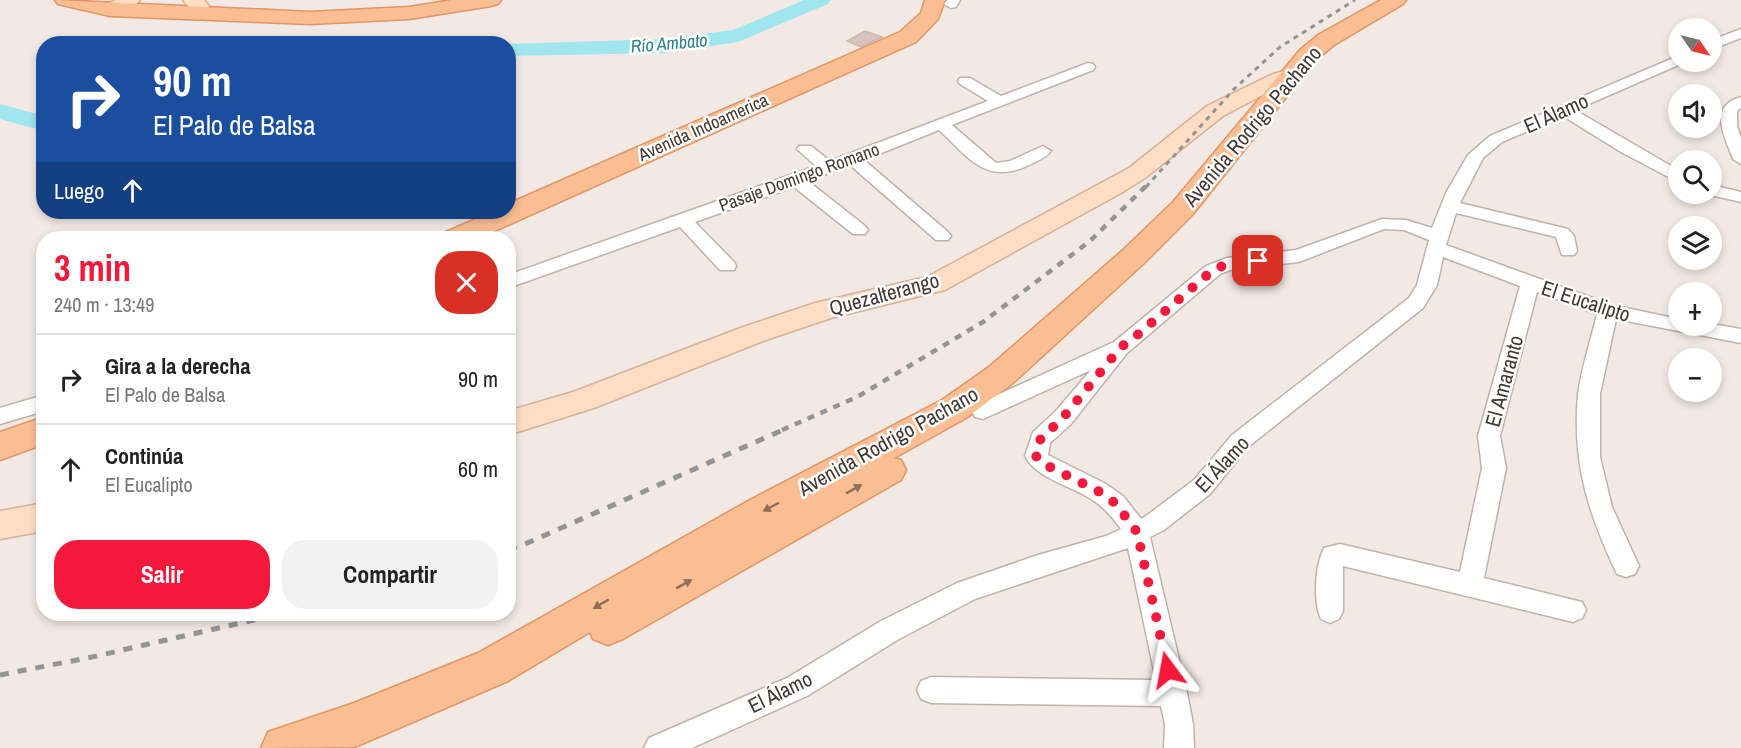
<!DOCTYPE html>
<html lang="es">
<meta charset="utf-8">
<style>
:root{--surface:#fff;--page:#f2f2f2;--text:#222;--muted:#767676;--line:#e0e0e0;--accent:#f4193b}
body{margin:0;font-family:"Archivo Narrow",sans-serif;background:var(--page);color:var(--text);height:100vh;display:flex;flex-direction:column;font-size:22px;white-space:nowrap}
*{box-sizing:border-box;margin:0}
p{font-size:20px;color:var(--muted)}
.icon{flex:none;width:33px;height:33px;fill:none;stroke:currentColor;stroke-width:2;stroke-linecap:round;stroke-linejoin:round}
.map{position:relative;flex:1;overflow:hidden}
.sheet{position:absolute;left:36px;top:231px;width:480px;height:390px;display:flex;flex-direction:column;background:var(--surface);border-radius:24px;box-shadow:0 3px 9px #0003}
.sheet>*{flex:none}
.guide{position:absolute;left:36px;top:36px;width:480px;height:183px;border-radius:24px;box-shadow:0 3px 9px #0003;background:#1a4fa0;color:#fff;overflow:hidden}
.needle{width:39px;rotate:124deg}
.buttons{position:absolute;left:1668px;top:18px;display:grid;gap:12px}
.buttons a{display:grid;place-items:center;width:54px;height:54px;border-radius:50%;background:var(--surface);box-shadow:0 3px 9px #0003;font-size:30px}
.pin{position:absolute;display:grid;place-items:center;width:51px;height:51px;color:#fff;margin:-26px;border-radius:12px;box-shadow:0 3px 9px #0006}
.me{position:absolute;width:66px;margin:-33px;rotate:347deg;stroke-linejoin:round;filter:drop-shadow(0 0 4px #0008)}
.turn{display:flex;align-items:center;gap:21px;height:126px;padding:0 18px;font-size:27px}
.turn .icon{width:78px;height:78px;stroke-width:2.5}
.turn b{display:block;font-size:42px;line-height:51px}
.then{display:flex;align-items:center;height:57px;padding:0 18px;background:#0003;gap:12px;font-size:22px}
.round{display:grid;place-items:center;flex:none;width:63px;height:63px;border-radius:24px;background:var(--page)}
.overview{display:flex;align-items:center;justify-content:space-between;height:102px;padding:0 18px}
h1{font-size:36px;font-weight:700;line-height:45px;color:var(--accent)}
.button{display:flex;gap:12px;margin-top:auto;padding:12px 18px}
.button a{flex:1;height:69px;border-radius:24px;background:var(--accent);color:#fff;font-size:24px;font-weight:700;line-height:69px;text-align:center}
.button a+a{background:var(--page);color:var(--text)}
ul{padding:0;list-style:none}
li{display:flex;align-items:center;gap:18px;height:90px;padding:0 18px;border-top:2px solid var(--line)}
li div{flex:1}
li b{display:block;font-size:22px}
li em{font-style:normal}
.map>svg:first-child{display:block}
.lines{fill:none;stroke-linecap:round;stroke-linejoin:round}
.river{fill:#a1e6ee;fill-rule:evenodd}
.building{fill:#d6c4bd;stroke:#cdb7ad;stroke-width:1.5}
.street-casing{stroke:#c0b2aa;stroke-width:3}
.secondary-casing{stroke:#d4b197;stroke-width:3}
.primary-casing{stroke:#e09564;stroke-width:3}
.street{fill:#fff;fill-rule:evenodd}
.secondary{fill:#fdddc3;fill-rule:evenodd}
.primary{fill:#fbbe93;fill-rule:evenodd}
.rail-far2{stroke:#949494;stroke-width:3;stroke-dasharray:5 5;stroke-linecap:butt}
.rail-far1{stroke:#949494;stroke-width:4.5;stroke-dasharray:7 7;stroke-linecap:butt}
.rail{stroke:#949494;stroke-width:5;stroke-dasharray:9 9;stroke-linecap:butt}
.oneway{fill:#8d6e5a}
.route{stroke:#f4193b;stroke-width:10;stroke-dasharray:0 18}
.labels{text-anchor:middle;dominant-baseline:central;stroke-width:5;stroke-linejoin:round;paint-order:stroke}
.far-water-label{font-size:18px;font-style:italic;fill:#2b818d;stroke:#fff}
.far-street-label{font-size:18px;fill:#433934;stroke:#fff}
.street-label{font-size:21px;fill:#433934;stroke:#fff}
</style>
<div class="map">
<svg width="1741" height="748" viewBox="0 0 1741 748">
<rect width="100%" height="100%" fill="#f2e9e4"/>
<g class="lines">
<path class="river" d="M804 0H831L828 4 738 42 664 53 508 56V44H504L664 39 733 30Z
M0 104 44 116V131L0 119Z"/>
</g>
<path class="building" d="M865 31 882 37 861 47 847 41Z"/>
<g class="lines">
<g class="street-casing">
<path id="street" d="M947 0H960L956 7 951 8 944 4Z
M1741 29V38L1712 49V40Z
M1678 56V62H1684L1683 63 1575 110 1678 170V182L1621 152 1563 116 1502 142 1483 158 1460 203 1568 229 1574 236 1577 251 1574 255H1562L1556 237 1456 213 1446 245 1612 305 1678 319V326L1712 324 1741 329V343L1616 319 1600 394V457L1612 507 1639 566 1635 574 1626 577 1617 574C1588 513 1572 463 1578 395 1581 369 1591 340 1597 314L1537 292 1500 436 1506 468 1484 578 1582 602 1586 610 1582 618 1573 622 1343 566V611L1339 619 1330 623 1321 619C1313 602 1315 565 1324 548L1340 544 1460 572 1482 468 1478 436 1520 286 1443 257 1437 285 1423 308 1248 447 1210 494 1164 530 1150 537 1187 693 1193 724 1194 748H1164L1165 724 1161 706 931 703 921 699 917 690 921 681 931 677 1156 680 1128 548 975 599 899 639 807 696 692 748H644L649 738 787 678 881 621 957 583 1038 555 1106 536 1121 529C1112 517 1104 507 1091 499 1070 485 1037 479 1025 456L1033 432 1054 413 1091 370 983 419 975 417 972 411 975 405 1114 342 1206 266 1227 258 1296 250 1382 219 1406 220 1432 228 1447 191 1468 155 1490 136ZM1384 229 1404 230 1429 240 1417 285 1409 298 1232 435 1194 480 1146 516 1141 519 1123 496 1106 484 1048 455 1050 443 1070 425 1127 353 1220 274 1230 270 1299 262Z
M1088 63 1093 64 1095 67 1093 70 952 125 996 163 1010 161 1043 146 1051 151C1046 158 1035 162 1027 166 985 185 967 156 939 130L864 160 948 232 951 236 948 240H936L850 165 808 181 865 226 868 230 865 234H853L794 187 695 222 734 262 736 266 734 270H720L680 227 508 288V275L816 166 797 149 799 146H811L830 161 988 101 960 84 958 81 960 78H970L1001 96Z
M1741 97V108L1737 111V126L1741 138V164L1733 159C1725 137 1707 106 1741 97Z
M1712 185 1741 192V202L1706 194H1712Z
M44 395V411L0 424V408Z"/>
</g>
<g class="secondary-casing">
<path id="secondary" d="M116 0H140C133 9 115 17 103 14L101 10 103 6Z
M183 0H204L209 6 207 10C196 13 189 9 183 0Z
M1294 68 1301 70 1304 74 1301 78 1287 82 1223 116 1145 178 1121 193 945 290 831 318 763 341 594 408 508 435V411L573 392 743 327 815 303 927 277 1129 168 1207 106 1273 74Z
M44 503V531L0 539V511Z"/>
</g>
<g class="primary-casing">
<path id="primary" d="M55 0 310 12 409 7 452 0H501L498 4 491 6 409 19 310 24 110 16 58 4Z
M925 0H945L938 19 916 42 479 238H442L446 232 492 212H508V204L900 32 921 13Z
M1381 0H1406L1403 4 1334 45 1316 60 1193 214 1143 264 1013 383 966 418 894 458 901 460 906 470 901 480 623 639 608 645 593 639 590 632 508 681 355 747 261 748 268 732 354 703 478 653 750 500 942 400 989 367 1123 250 1173 202 1300 50 1318 35Z
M44 417V444L0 460V432Z"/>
</g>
<use href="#street" class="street"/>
<use href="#secondary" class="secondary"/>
<use href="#primary" class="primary"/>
<path class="rail-far2" d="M1146 187 1234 89 1280 47 1355 0"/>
<path class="rail-far1" d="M782 430 857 397 983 322 1090 241 1147 185"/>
<path class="rail" d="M508 549 525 544 785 429
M0 675 92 657 280 614"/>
</g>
<defs><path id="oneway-solid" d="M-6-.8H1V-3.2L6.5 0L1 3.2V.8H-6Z" transform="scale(1.5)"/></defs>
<g class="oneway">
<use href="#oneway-solid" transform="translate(854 489) rotate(-29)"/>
<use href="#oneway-solid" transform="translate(771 507) rotate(152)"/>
<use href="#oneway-solid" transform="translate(684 584) rotate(-29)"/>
<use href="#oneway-solid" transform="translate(601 604) rotate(150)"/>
</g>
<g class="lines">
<path class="route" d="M1168 670 1137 532 1115 503 1098 491 1040 462 1036 456 1037 448 1041 438 1062 419 1121 347 1135 337 1213 270 1227 264 1258 261"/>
</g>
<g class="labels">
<g class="far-water-label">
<text transform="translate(669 43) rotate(-5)">Río Ambato</text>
</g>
<g class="far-street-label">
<text transform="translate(703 127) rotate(-24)">Avenida Indoamerica</text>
<text transform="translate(799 177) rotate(-20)">Pasaje Domingo Romano</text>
</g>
<g class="street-label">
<text transform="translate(1556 113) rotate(-24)">El Álamo</text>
<text transform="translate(1252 126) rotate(-50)">Avenida Rodrigo Pachano</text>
<text transform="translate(884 294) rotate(-15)">Quezalterango</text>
<text transform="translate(1586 301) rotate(18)">El Eucalipto</text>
<text transform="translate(1504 381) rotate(-75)">El Amaranto</text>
<text transform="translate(888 441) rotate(-29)">Avenida Rodrigo Pachano</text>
<text transform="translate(1222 464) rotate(-47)">El Álamo</text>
<text transform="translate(780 692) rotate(-26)">El Álamo</text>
</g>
</g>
</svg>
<div class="buttons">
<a><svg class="needle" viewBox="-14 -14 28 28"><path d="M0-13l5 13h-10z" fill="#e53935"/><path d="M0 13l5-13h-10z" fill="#767676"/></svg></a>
<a><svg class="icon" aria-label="sound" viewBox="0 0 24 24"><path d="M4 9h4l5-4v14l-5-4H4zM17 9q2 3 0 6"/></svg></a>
<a><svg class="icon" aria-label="search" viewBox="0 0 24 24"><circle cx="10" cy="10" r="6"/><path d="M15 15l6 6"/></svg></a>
<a><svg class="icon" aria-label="layers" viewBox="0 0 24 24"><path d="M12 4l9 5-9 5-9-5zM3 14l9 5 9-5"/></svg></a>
<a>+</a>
<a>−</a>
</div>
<div class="pin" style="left:1258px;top:261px;background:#d93025"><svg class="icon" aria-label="arrive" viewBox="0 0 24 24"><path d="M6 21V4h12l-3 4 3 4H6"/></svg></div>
<svg class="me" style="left:1168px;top:670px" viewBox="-20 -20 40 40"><path d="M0-17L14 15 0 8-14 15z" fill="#f4193b" stroke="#fff" stroke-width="4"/></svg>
<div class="guide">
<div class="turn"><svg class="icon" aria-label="right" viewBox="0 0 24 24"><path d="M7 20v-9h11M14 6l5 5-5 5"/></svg><div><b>90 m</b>El Palo de Balsa</div></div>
<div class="then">Luego<svg class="icon" aria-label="ahead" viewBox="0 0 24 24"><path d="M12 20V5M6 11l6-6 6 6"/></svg></div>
</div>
<section class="sheet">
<div class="overview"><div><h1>3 min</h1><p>240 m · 13:49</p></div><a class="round" style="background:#d93025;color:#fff"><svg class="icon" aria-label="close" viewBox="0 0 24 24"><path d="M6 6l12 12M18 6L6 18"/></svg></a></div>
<ul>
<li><svg class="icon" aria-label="right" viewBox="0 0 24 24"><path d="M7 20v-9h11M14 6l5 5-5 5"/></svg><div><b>Gira a la derecha</b><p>El Palo de Balsa</p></div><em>90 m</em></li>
<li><svg class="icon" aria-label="ahead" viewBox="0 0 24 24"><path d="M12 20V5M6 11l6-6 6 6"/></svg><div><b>Continúa</b><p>El Eucalipto</p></div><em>60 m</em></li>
</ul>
<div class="button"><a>Salir</a><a>Compartir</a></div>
</section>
</div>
